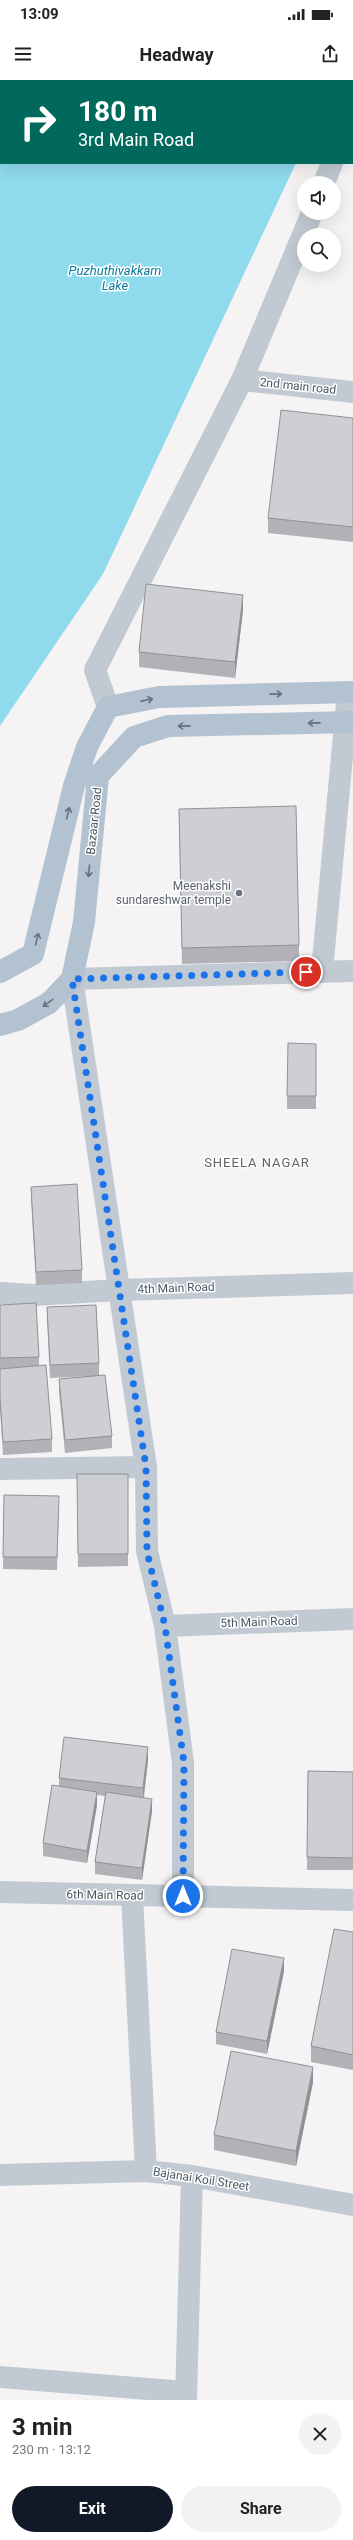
<!DOCTYPE html>
<meta charset="utf-8">
<style>
:root{--surface:#fff;--page:#f2f2f2;--text:#222;--muted:#767676;--accent:#111827}
body{margin:0;font-family:Roboto,sans-serif;background:var(--page);color:var(--text);height:100vh;display:flex;flex-direction:column;font-size:15px;white-space:nowrap}
*{box-sizing:border-box;margin:0}
p{font-size:13px;color:var(--muted)}
.icon{flex:none;width:22px;height:22px;fill:none;stroke:currentColor;stroke-width:2;stroke-linecap:round;stroke-linejoin:round}
.map{position:relative;height:2320px;overflow:hidden}
.sheet{display:flex;flex-direction:column;background:var(--surface);flex:1}
.sheet>*{flex:none}
.top-card{position:absolute;left:0px;top:0px;width:353px;height:84px;box-shadow:0 4px 16px #0002;background:#00695c;color:#fff;overflow:hidden}
.buttons{position:absolute;left:297px;top:96px;display:grid;gap:8px}
.buttons a{display:grid;place-items:center;width:44px;height:44px;border-radius:50%;background:var(--surface);box-shadow:0 4px 16px #0002;font-size:20px}
.pin{position:absolute;display:grid;place-items:center;width:34px;height:34px;color:#fff;margin:-17px;border:2px solid #fff;border-radius:50%;box-shadow:0 1px 4px #0007}
.me{position:absolute;width:44px;margin:-22px;rotate:0deg;stroke-linejoin:round;filter:drop-shadow(0 0 3px #0008)}
.turn{display:flex;align-items:center;gap:14px;height:84px;padding:0 12px;font-size:18px}
.turn .icon{width:52px;height:52px;stroke-width:2.5}
.turn b{display:block;font-size:28px;line-height:34px}
.round{display:grid;place-items:center;flex:none;width:42px;height:42px;border-radius:21px;background:var(--page)}
.summary{display:flex;align-items:center;justify-content:space-between;height:68px;padding:0 12px}
h1{font-size:24px;font-weight:700;line-height:30px}
.cta{display:flex;gap:8px;margin-top:auto;padding:8px 12px}
.cta a{flex:1;height:46px;border-radius:24px;background:var(--accent);color:#fff;font-size:16px;font-weight:700;line-height:46px;text-align:center}
.cta a+a{background:var(--page);color:var(--text)}
.status{display:flex;justify-content:space-between;align-items:center;height:28px;padding:0 20px;background:var(--surface);direction:ltr}
.status svg{height:11px;fill:currentColor}
header{display:flex;justify-content:space-between;align-items:center;height:52px;padding:0 12px;background:var(--surface);font-size:18px;font-weight:700}
.map>svg:first-child{display:block}
.water{fill:#90daee}
.lines{fill:none;stroke-linecap:round;stroke-linejoin:round}
.minor{stroke:#c1cad2;stroke-width:22}
.major{stroke:#b3c2d1;stroke-width:22}
.wall{fill:#b0b2b7}
.shaded-wall{fill:#909195}
.building{fill:#cdcfd5;stroke:#909195}
.oneway{stroke:#64717d}
.route{stroke:#1a73e8;stroke-width:7;stroke-dasharray:0 12.6}
.worship-dot{fill:#6b7280;stroke:#fff;stroke-width:1.5}
.labels{text-anchor:middle;dominant-baseline:central;stroke-width:3;stroke-linejoin:round;paint-order:stroke}
.street-label{font-size:12px;fill:#4a5661;stroke:#fff}
.worship-label{font-size:12px;fill:#5b616d;stroke:#fff;text-anchor:end}
.water-label{font-size:13px;font-style:italic;fill:#0c7c9b;stroke:#fff}
.neighbourhood-label{font-size:13px;letter-spacing:1px;fill:#5f6368;stroke:#fff}
</style>
<div class="status"><b>13:09</b><svg viewBox="0 0 49 12"><path d="M0 12V9h3v3zM5 12V6h3v6zM10 12V3h3v9zM15 12V0h3v12zM26 1h20v11H26zM47 4h2v5h-2z"/></svg></div>
<header><svg class="icon" aria-label="menu" viewBox="0 0 24 24"><path d="M4 6h16M4 12h16M4 18h16"/></svg>Headway<svg class="icon" aria-label="share" viewBox="0 0 24 24"><path d="M12 15V3M7 8l5-5 5 5M5 13v7h14v-7"/></svg></header>
<div class="map">
<svg width="353" height="2320" viewBox="0 0 353 2320">
<rect width="100%" height="100%" fill="#f5f3f3"/>
<path class="water" d="M0 0H335L1 1V83H296L103 494 0 646Z"/>
<g class="lines">
<path class="minor" d="M352 36 353 33
M324 103 332 83
M242 300 353 312
M108 627 95 590 242 300 312 133
M322 891 348 612
M0 1213 34 1215 119 1210 353 1203
M0 1389 146 1387
M165 1546 353 1539
M0 1812 353 1820
M132 1815 146 2091
M183 1816V1683L165 1546 147 1471 146 1387 72 899 353 891
M0 2095 146 2091 192 2096 353 2125
M0 2297 185 2312
M186 2320 192 2096"/>
<path class="major" d="M0 892 33 874 74 706 87 667 108 627 159 617 353 612
M0 945 18 940 49 923 72 899 84 842 98 696 134 657 168 646 353 642"/>
</g>
<path class="wall" d="M353 338V462L268 453V438Z
M243 530 235 598 139 587V572Z
M179 729 299 865V881L182 884Z
M316 964V1029H287V1016Z
M31 1107 82 1190V1203L36 1205 31 1119Z
M0 1225 39 1277V1286L52 1359V1372L3 1375 0 1329Z
M47 1227 99 1283V1295L112 1356V1368L65 1373 59 1312V1299L93 1296 50 1298 47 1240Z
M77 1394H128V1486L78 1487Z
M4 1415 59 1428 57 1490 3 1489Z
M148 1680 144 1718 152 1731 142 1800 95 1794V1782L105 1716 97 1715V1725L87 1783 43 1776V1763L59 1706V1698Z
M308 1691 353 1692V1790H307Z
M353 1852V1990L311 1982V1966Z
M284 1891 267 1974 216 1964V1952Z
M313 2002 296 2086 214 2070V2055Z"/>
<path class="shaded-wall" d="M243 515V530L235 598V582Z
M148 1667V1680L143 1720V1708Z
M97 1712V1725L87 1783V1771Z
M152 1719V1731L142 1800V1788Z
M284 1878V1891L267 1974V1961Z
M313 1987V2002L296 2086V2071Z"/>
<path class="building" d="M281 330 353 338V447L268 438Z
M146 504 243 515 235 582 139 572Z
M296 726 299 865 182 868 179 729Z
M288 963 316 964V1016H287Z
M77 1104 82 1190 36 1192 31 1107Z
M36 1223 39 1277 0 1278V1225Z
M96 1225 99 1283 50 1285 47 1227Z
M46 1285 52 1359 3 1362 0 1317V1289Z
M105 1295 112 1356 65 1360 59 1299Z
M77 1394H128V1474H78Z
M4 1415 59 1416 57 1477H3Z
M64 1657 148 1667 143 1708 59 1698Z
M308 1691 353 1692V1778L307 1777Z
M52 1705 97 1712 87 1771 43 1763Z
M106 1712 152 1719 142 1788 95 1782Z
M334 1849 353 1852V1975L311 1966Z
M232 1869 284 1878 267 1961 216 1952Z
M231 1971 313 1987 296 2071 214 2055Z"/>
<defs><path id="oneway-shaft" d="M-6 0H5M1.5-3L5.5 0L1.5 3" fill="none" stroke-width="1.6" stroke-linecap="round" stroke-linejoin="round"/></defs>
<g class="oneway">
<use href="#oneway-shaft" transform="translate(276 614) rotate(-1)"/>
<use href="#oneway-shaft" transform="translate(147 620) rotate(-11)"/>
<use href="#oneway-shaft" transform="translate(314 643) rotate(179)"/>
<use href="#oneway-shaft" transform="translate(184 646) rotate(179)"/>
<use href="#oneway-shaft" transform="translate(68 733) rotate(-76)"/>
<use href="#oneway-shaft" transform="translate(89 791) rotate(95)"/>
<use href="#oneway-shaft" transform="translate(37 859) rotate(-76)"/>
<use href="#oneway-shaft" transform="translate(48 923) rotate(144)"/>
</g>
<g class="lines">
<path class="route" d="M183 1816 184 1683 165 1546 147 1472 146 1387 72 899 306 892"/>
</g>
<circle class="worship-dot" cx="239" cy="813" r="4"/>
<g class="labels">
<g class="street-label">
<text transform="translate(298 306) rotate(6)">2nd main road</text>
<text transform="translate(94 741) rotate(-84)">Bazaar Road</text>
<text transform="translate(176 1208) rotate(-2)">4th Main Road</text>
<text transform="translate(259 1542) rotate(-2)">5th Main Road</text>
<text transform="translate(105 1815) rotate(1)">6th Main Road</text>
<text transform="translate(201 2099) rotate(9)">Bajanai Koil Street</text>
</g>
<g class="worship-label">
<text x="231" y="806">Meenakshi<tspan x="231" dy="14">sundareshwar temple</tspan></text>
</g>
<g class="water-label">
<text x="115" y="190">Puzhuthivakkam<tspan x="115" dy="15">Lake</tspan></text>
</g>
<g class="neighbourhood-label">
<text x="257" y="1082">SHEELA NAGAR</text>
</g>
</g>
</svg>
<div class="buttons">
<a><svg class="icon" aria-label="sound" viewBox="0 0 24 24"><path d="M4 9h4l5-4v14l-5-4H4zM17 9q2 3 0 6"/></svg></a>
<a><svg class="icon" aria-label="search" viewBox="0 0 24 24"><circle cx="10" cy="10" r="6"/><path d="M15 15l6 6"/></svg></a>
</div>
<div class="pin" style="left:306px;top:892px;background:#d93025"><svg class="icon" aria-label="arrive" viewBox="0 0 24 24"><path d="M6 21V4h12l-3 4 3 4H6"/></svg></div>
<svg class="me" style="left:183px;top:1816px" viewBox="-20 -20 40 40"><circle r="17" fill="#1a73e8" stroke="#fff" stroke-width="3"/><path d="M0-11L8 9 0 5-8 9z" fill="#fff"/></svg>
<div class="top-card">
<div class="turn"><svg class="icon" aria-label="right" viewBox="0 0 24 24"><path d="M7 20v-9h11M14 6l5 5-5 5"/></svg><div><b>180 m</b>3rd Main Road</div></div>
</div>
</div>
<section class="sheet">
<div class="summary"><div><h1>3 min</h1><p>230 m · 13:12</p></div><a class="round"><svg class="icon" aria-label="close" viewBox="0 0 24 24"><path d="M6 6l12 12M18 6L6 18"/></svg></a></div>
<div class="cta"><a>Exit</a><a>Share</a></div>
</section>
